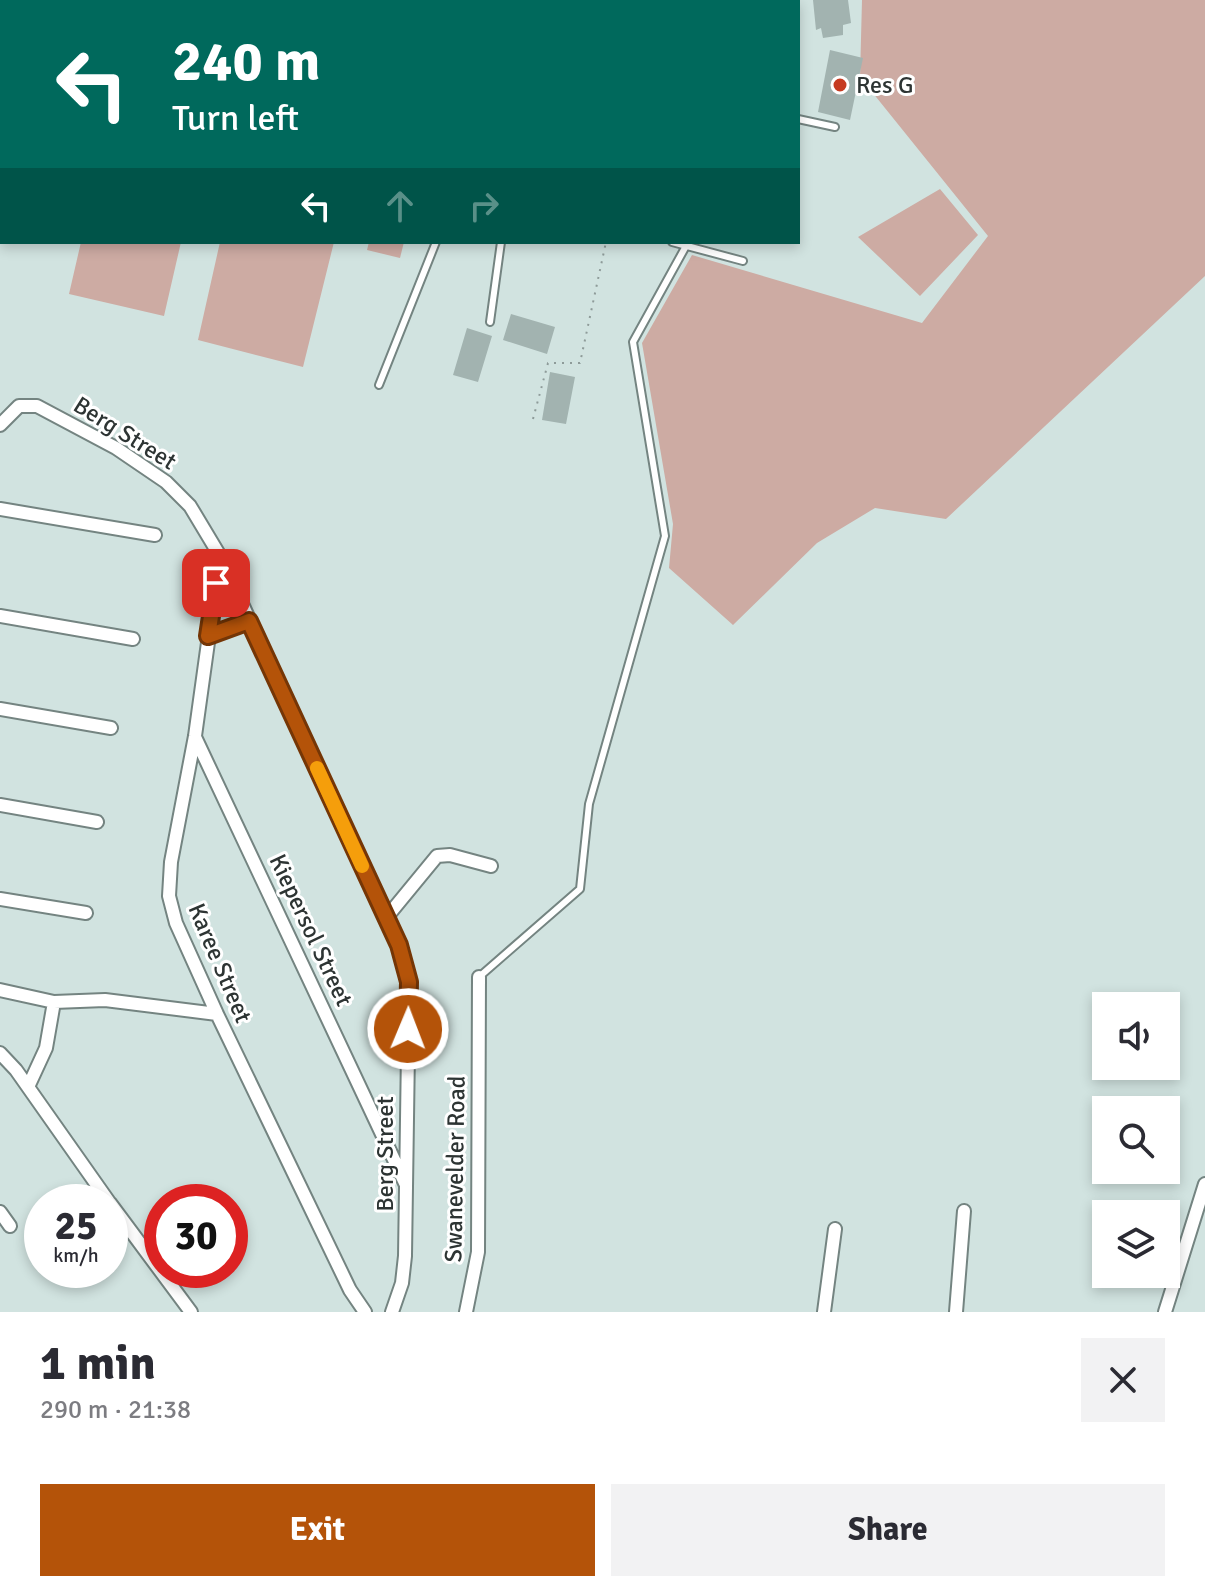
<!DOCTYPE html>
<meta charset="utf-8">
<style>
:root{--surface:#fff;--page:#f2f2f3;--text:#2b2b33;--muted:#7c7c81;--accent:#b45309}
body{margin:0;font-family:Signika,sans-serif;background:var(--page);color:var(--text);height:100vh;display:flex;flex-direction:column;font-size:30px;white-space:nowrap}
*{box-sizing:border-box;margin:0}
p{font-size:26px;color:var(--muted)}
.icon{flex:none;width:44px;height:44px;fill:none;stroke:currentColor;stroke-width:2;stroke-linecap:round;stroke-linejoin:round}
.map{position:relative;height:1312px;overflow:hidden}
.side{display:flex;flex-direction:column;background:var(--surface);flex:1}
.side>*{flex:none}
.hud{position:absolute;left:0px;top:0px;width:800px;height:244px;box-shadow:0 4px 12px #0003;background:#00695c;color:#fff;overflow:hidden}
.tools{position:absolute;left:1092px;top:992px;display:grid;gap:16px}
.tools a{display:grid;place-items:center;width:88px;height:88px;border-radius:0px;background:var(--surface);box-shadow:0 4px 12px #0003;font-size:40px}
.speed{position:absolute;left:24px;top:1184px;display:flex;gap:16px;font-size:40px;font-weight:700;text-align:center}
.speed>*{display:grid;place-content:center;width:104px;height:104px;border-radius:50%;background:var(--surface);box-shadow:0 4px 12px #0003;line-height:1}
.speed small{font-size:20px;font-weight:400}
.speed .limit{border:12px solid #d22;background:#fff;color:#111}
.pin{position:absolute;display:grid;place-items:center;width:68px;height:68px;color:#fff;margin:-34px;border-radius:16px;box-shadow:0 4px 12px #0006}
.me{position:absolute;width:88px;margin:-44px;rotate:1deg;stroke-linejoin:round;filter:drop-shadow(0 0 6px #0008)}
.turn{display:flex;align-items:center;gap:28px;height:168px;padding:0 40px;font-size:36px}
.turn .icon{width:104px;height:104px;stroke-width:2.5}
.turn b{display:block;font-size:56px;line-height:68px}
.lanes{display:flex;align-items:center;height:76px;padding:0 40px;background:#0003;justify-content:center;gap:40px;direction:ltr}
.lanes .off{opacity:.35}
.round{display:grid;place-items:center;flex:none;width:84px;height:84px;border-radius:0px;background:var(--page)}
.headline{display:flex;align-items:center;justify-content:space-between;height:136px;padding:0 40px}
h1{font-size:48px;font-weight:700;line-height:60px}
.cta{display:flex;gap:16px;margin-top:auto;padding:16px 40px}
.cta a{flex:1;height:92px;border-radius:0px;background:var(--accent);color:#fff;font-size:32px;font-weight:700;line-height:92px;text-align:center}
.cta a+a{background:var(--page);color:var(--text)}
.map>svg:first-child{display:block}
.green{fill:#cdaba3}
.building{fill:#a2b3b0}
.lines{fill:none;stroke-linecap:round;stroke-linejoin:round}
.service-casing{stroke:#748481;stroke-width:10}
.minor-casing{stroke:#748481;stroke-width:16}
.tertiary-casing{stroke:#748481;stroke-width:18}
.path{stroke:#8e9b99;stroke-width:2;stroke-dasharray:2 6;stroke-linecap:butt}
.service{stroke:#fff;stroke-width:6}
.minor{stroke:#fff;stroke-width:12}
.tertiary{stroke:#fff;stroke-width:14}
.route-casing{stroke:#753606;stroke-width:20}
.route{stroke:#b45309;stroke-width:14}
.slow{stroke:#f59e0b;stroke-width:14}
.poi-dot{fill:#c63b21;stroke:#fff;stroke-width:3}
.labels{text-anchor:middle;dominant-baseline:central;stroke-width:6;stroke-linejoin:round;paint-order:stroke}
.poi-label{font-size:24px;fill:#2d3433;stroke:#fff;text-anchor:start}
.street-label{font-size:24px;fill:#2d3433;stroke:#fff}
</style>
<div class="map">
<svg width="1205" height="1312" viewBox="0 0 1205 1312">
<rect width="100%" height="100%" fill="#d1e3e0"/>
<path class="green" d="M862 0H1205V276L946 519 875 508 817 543 733 625 669 568 673 524 642 343 692 255 922 323 988 236 860 77Z
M940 189 978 235 920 296 858 237Z
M81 242H181L164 316 69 294Z
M220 242H334L303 367 198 340Z
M369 242H404L400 258 367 250Z"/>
<path class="building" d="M813 0H848L851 23 843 25V35L823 38 821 28 816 30Z
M830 50 863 58 850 120 818 112Z
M511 314 555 327 547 354 503 340Z
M467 328 492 336 478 382 453 375Z
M550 372 575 377 566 424 542 420Z"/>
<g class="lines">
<g class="service-casing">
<path id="service" d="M107 2 108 0
M216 2 217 0
M540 2V0
M581 2 582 0
M633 2V0
M715 2V0
M798 119 835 127
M672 242 743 261
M490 322 501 242
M379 385 436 242
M479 977 580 889 589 804 665 536 633 342 686 246"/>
</g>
<g class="minor-casing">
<path id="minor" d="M0 425 19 406H37L116 448 166 482 190 506 220 556 399 945 409 982 405 1256 402 1283 392 1312
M0 509 155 535
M220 556 195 736 171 862 169 896 176 923 217 1014 350 1290 365 1312
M0 616 133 639
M208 636 249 621
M0 709 111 728
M195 737 405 1183
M0 805 97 822
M0 899 86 913
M386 918 437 856 450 855 491 866
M0 990 54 1002 105 1000 217 1014
M0 1053 16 1070 109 1202
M28 1087 46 1048 54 1002
M110 1203 191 1312
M0 1212 10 1226
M466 1312 478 1252 479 977
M824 1312 835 1229
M956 1312 964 1211
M1165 1312 1205 1184"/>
</g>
<g class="tertiary-casing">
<path id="tertiary" d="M30 2 31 0
M0 150 2 147
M0 185 2 173"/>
</g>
<path class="path" d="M533 419 548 363H580L606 242"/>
<use href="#service" class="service"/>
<use href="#minor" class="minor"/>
<use href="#tertiary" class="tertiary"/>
</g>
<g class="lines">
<g class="route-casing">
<path id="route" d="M216 583 208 636 249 621 399 945 409 982 408 1029"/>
</g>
<use href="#route" class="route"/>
<path class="slow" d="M317 768 362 866"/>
</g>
<circle class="poi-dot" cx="840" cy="85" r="8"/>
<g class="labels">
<g class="poi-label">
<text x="856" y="85">Res G</text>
</g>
<g class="street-label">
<text transform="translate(125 433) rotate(32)">Berg Street</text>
<text transform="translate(311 930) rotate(65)">Kiepersol Street</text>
<text transform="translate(220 963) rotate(67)">Karee Street</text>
<text transform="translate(385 1154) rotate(-90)">Berg Street</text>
<text transform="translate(455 1169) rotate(-89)">Swanevelder Road</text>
</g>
</g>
</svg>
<div class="tools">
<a><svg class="icon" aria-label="sound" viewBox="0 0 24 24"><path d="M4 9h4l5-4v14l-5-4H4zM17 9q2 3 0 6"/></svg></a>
<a><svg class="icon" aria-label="search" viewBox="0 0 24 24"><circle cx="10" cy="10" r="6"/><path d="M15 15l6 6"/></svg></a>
<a><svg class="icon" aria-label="layers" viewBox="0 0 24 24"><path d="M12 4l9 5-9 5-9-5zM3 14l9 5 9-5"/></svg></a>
</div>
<div class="speed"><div>25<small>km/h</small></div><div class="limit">30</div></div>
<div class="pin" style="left:216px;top:583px;background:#d93025"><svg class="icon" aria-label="arrive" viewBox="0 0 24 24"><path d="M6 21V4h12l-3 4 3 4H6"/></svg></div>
<svg class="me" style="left:408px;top:1029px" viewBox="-20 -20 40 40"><circle r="17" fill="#b45309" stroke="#fff" stroke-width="3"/><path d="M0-11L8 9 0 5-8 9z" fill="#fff"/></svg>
<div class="hud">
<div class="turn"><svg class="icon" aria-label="left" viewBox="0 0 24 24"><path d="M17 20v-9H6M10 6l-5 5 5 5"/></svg><div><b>240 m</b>Turn left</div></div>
<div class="lanes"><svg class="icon" aria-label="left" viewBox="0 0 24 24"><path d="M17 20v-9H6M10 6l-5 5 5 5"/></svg><svg class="icon off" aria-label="ahead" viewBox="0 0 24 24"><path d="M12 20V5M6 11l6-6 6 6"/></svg><svg class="icon off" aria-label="right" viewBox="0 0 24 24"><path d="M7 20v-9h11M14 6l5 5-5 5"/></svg></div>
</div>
</div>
<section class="side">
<div class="headline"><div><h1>1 min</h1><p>290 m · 21:38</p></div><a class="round"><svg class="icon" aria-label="close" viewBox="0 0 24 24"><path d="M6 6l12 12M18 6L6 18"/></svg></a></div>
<div class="cta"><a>Exit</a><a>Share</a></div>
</section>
